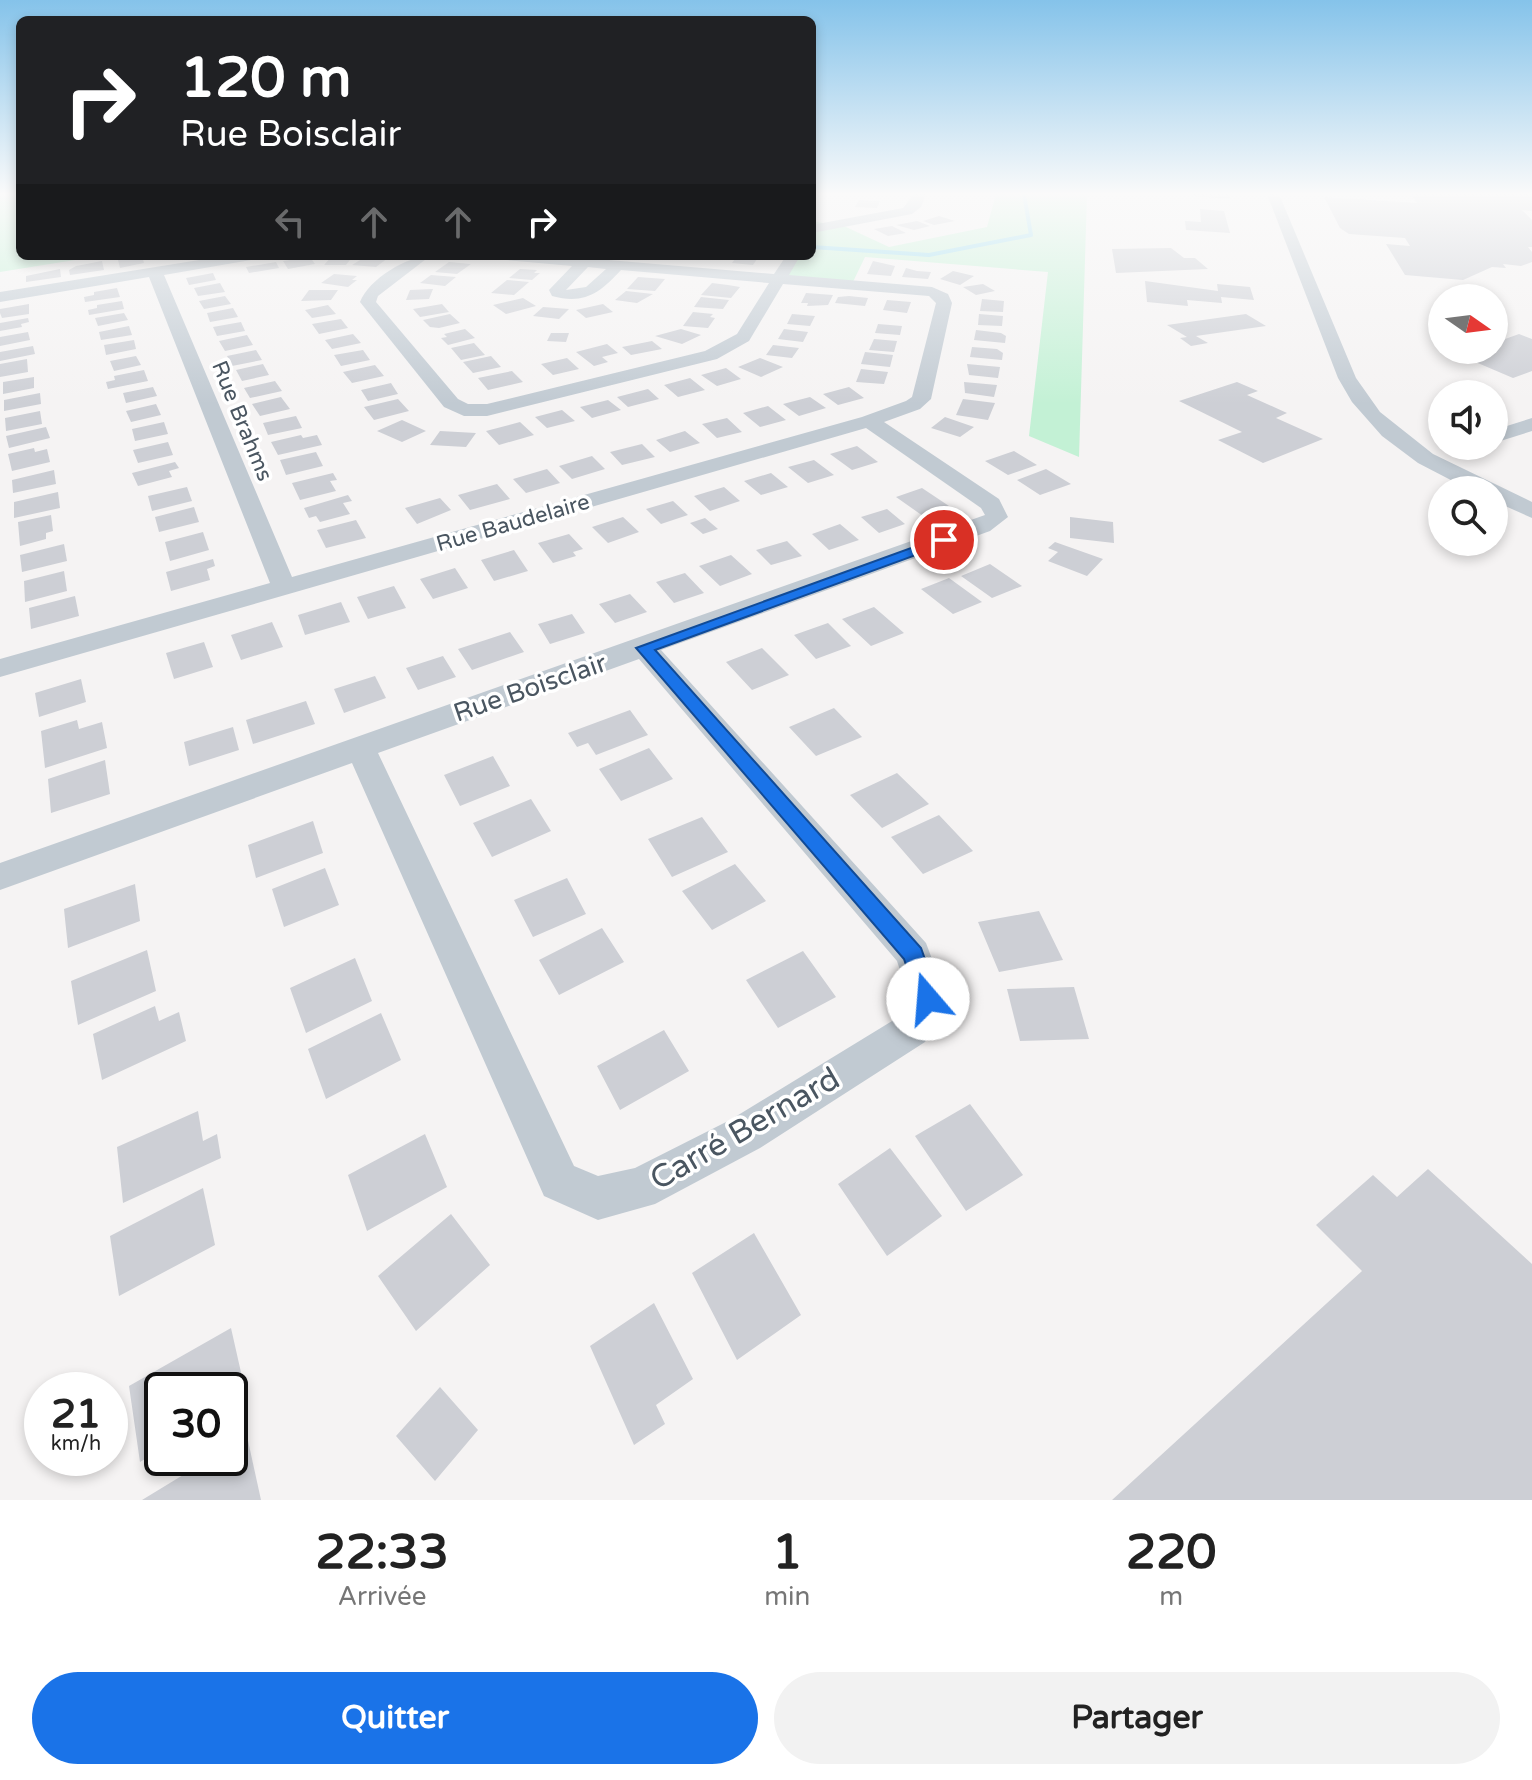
<!DOCTYPE html>
<html lang="fr">
<meta charset="utf-8">
<style>
:root{--surface:#fff;--page:#f2f2f2;--text:#222;--muted:#767676;--accent:#1a73e8}
body{margin:0;font-family:"Varela Round",sans-serif;background:var(--page);color:var(--text);height:100vh;display:flex;flex-direction:column;font-size:30px;white-space:nowrap}
*{box-sizing:border-box;margin:0}
p{font-size:26px;color:var(--muted)}
.icon{flex:none;width:44px;height:44px;fill:none;stroke:currentColor;stroke-width:2;stroke-linecap:round;stroke-linejoin:round}
.map{position:relative;height:1500px;overflow:hidden}
.sheet{display:flex;flex-direction:column;background:var(--surface);flex:1}
.sheet>*{flex:none}
.banner{position:absolute;left:16px;top:16px;width:800px;height:244px;border-radius:12px;box-shadow:0 4px 12px #0003;background:#202124;color:#fff;overflow:hidden}
.needle{width:52px;rotate:104deg}
.controls{position:absolute;left:1428px;top:284px;display:grid;gap:16px}
.controls a{display:grid;place-items:center;width:80px;height:80px;border-radius:50%;background:var(--surface);box-shadow:0 4px 12px #0003;font-size:40px}
.speed{position:absolute;left:24px;top:1372px;display:flex;gap:16px;font-size:40px;font-weight:700;text-align:center}
.speed>*{display:grid;place-content:center;width:104px;height:104px;border-radius:50%;background:var(--surface);box-shadow:0 4px 12px #0003;line-height:1}
.speed small{font-size:20px;font-weight:400}
.speed .limit{border:4px solid #111;border-radius:12px;background:#fff;color:#111}
.pin{position:absolute;display:grid;place-items:center;width:68px;height:68px;color:#fff;margin:-34px;border:4px solid #fff;border-radius:50%;box-shadow:0 2px 8px #0007}
.me{position:absolute;width:88px;margin:-44px;rotate:342deg;stroke-linejoin:round;filter:drop-shadow(0 0 6px #0008)}
.turn{display:flex;align-items:center;gap:28px;height:168px;padding:0 32px;font-size:36px}
.turn .icon{width:104px;height:104px;stroke-width:2.5}
.turn b{display:block;font-size:56px;line-height:68px}
.lanes{display:flex;align-items:center;height:76px;padding:0 32px;background:#0003;justify-content:center;gap:40px;direction:ltr}
.lanes .off{opacity:.35}
.eta{display:flex;justify-content:space-evenly;align-items:center;height:136px;text-align:center}
.eta b{font-size:48px;font-weight:700;line-height:56px}
.cta{display:flex;gap:16px;margin-top:auto;padding:16px 32px}
.cta a{flex:1;height:92px;border-radius:48px;background:var(--accent);color:#fff;font-size:32px;font-weight:700;line-height:92px;text-align:center}
.cta a+a{background:var(--page);color:var(--text)}
.map>svg:first-child{display:block}
.green{fill:#c3f1d5}
.lines{fill:none;stroke-linecap:round;stroke-linejoin:round}
.stream{stroke:#90daee;stroke-width:4}
.building{fill:#cdcfd5}
.street{fill:#c1cad2;fill-rule:evenodd}
.route{fill:#1a73e8;stroke:#114b97;stroke-width:2}
.labels{text-anchor:middle;dominant-baseline:central;stroke-width:7;stroke-linejoin:round;paint-order:stroke}
.far-street-label{font-size:22px;fill:#4a5661;stroke:#fff}
.street-label{font-size:26px;fill:#4a5661;stroke:#fff}
.near-street-label{font-size:32px;fill:#4a5661;stroke:#fff}
</style>
<div class="map">
<svg width="1532" height="1500" viewBox="0 0 1532 1500">
<rect width="100%" height="100%" fill="#f5f3f3"/>
<path class="green" d="M0 194H20V256H100L0 272Z
M996 194H1087L1079 457 1029 436 1048 272 865 257 851 286 779 279 793 256H812V221L846 227 889 247 987 227Z"/>
<g class="lines">
<path class="stream" d="M812 247 929 255 1031 235 1024 194"/>
</g>
<path class="building" d="M1191 194H1229L1230 199 1191 196Z
M1411 194H1532V211L1522 210 1532 220V247H1528L1532 252V262L1521 266 1503 264 1506 268 1492 267 1463 280 1405 275 1386 244 1410 246 1405 238 1349 234 1340 228 1324 197 1417 203Z
M859 200 880 201 877 208 855 207Z
M1200 209 1224 211 1230 233 1186 230 1185 221 1201 222Z
M939 216 955 221 934 225 923 221Z
M917 221 930 226 914 230 896 225Z
M892 226 906 233 888 236 874 229Z
M1171 248 1184 258H1195L1208 269 1116 273 1112 249Z
M142 256 144 263 120 268 118 260Z
M332 256H353L346 265H324Z
M737 256H759L753 265 732 263Z
M310 257 315 264 288 269 283 261Z
M365 257 388 258 376 267 352 265Z
M102 261 104 270 70 275 69 270 76 266Z
M873 261 895 266 891 276 867 274Z
M276 262 279 268 249 273 246 267Z
M449 262 471 264 457 274 435 272Z
M906 268 917 271 931 272 928 279 902 277Z
M60 269 61 277 26 282V276Z
M520 269 537 270 534 273H540L532 280 509 278Z
M953 271 974 276 960 285 940 279Z
M213 273 216 280 189 285 186 278Z
M334 274 357 276 352 280H357L348 287 321 283Z
M431 275 456 277 445 286 420 283Z
M638 277 665 279 655 291 627 289Z
M507 280 529 282 514 295 491 293Z
M1145 281 1218 291 1217 284 1250 287 1254 300 1221 297 1222 303 1187 300 1188 306 1147 302Z
M220 283 225 292 198 296 194 288Z
M712 283 728 285 740 287 731 298 701 295Z
M983 284 995 291 976 295 963 287Z
M117 288 120 297 85 302 84 297 94 295V292Z
M433 289 429 299 406 300 410 290Z
M309 290H338L331 300 301 301Z
M626 291 653 294 637 303 615 300Z
M806 293 833 295 828 305 807 306 808 303H801Z
M225 296 231 304 204 309 199 301Z
M849 296 868 298 865 306 835 303 838 297Z
M701 297 729 300 723 309 694 307Z
M523 298 536 306 506 314 493 305Z
M982 299 1004 301 1003 312 980 311Z
M887 300 911 302 907 313 883 310Z
M122 301 124 309 89 315 88 310 97 308V305Z
M29 304V314L2 318 0 313V309Z
M442 304 449 312 420 317 413 309Z
M603 304 613 312 586 318 576 310Z
M328 305 336 314 312 318 305 310Z
M543 307 569 309 559 319 533 316Z
M233 308 238 317 210 322 207 313Z
M693 312 713 314 710 317 715 318 708 328 683 326Z
M124 313 128 320 98 326 95 318Z
M450 314 460 323 439 328 430 327 423 320Z
M792 314 815 316 810 326 787 324Z
M979 314 1003 316 1002 326 978 325Z
M1246 314 1266 326 1196 336 1208 343 1191 346 1180 338 1187 337 1167 325Z
M28 318 29 322 21 324 22 327 0 331V323Z
M341 319 348 328 319 334 312 324Z
M241 322 245 331 217 336 213 327Z
M878 324 902 326 900 335 875 333Z
M129 326 132 335 101 340 99 332Z
M465 329 475 338 448 345 441 338 447 337 444 334Z
M681 329 701 335 682 344 655 336Z
M784 329 808 332 803 342 778 339Z
M976 330 1001 333 1006 336 1005 343 974 340Z
M28 332 30 340 0 346V337Z
M551 333H569L566 342 547 341Z
M353 334 361 343 332 349 325 340Z
M1519 334 1532 339V371L1513 378 1459 355 1473 350H1494V343Z
M247 335 253 345 225 351 219 341Z
M874 339 897 341 894 352 869 350Z
M134 340 136 349 106 355 104 345Z
M652 341 662 349 631 355 622 347Z
M474 343 485 355 461 360 451 348Z
M607 344 618 353 602 357 608 362 594 366 576 352Z
M773 345 799 348 792 358 766 355Z
M33 346 35 354 0 361V352Z
M972 347 997 349 1003 353 1002 360 970 357Z
M256 350 262 360 232 366 227 356Z
M363 350 370 360 341 366 334 355Z
M865 352 893 355 890 367 861 364Z
M136 356 141 365 114 371 110 361Z
M491 356 501 367 473 373 463 362Z
M567 358 579 369 553 375 541 364Z
M760 358 783 367 761 377 738 367Z
M27 359 28 372 0 377V364Z
M263 364 269 375 242 381 236 370Z
M967 364 1000 367 998 378 969 375Z
M375 365 384 376 352 383 343 372Z
M726 368 741 379 717 386 701 375Z
M861 369 888 372 884 384 856 382Z
M144 370 148 381 108 389 106 382 115 380 114 376Z
M512 371 523 382 488 390 478 378Z
M34 377V388L3 394V382Z
M690 378 705 390 678 397 664 385Z
M275 381 282 391 250 398 244 388Z
M964 382 997 385 994 397 965 393Z
M1237 382 1258 391 1247 395 1287 413 1276 418 1323 439 1263 463 1218 440 1242 432 1179 401Z
M391 383 398 394 368 401 361 390Z
M153 387 157 396 126 403 123 393Z
M849 387 864 398 838 405 823 394Z
M648 389 659 399 628 407 617 397Z
M40 393 41 404 4 411V400Z
M281 397 290 409 260 416 252 404Z
M810 397 826 408 799 416 783 404Z
M398 399 409 411 374 420 364 407Z
M963 399 995 403 988 420 956 415Z
M608 400 621 410 592 418 580 407Z
M156 404 161 415 131 422 126 411Z
M768 406 786 420 760 427 743 413Z
M562 410 575 421 547 428 535 417Z
M40 411 42 424 6 431 5 418Z
M296 416 302 428 268 435 263 423Z
M945 417 974 427 960 437 931 428Z
M727 418 742 432 717 438 702 424Z
M402 420 426 431 402 442 377 431Z
M164 422 168 434 135 441 132 429Z
M520 422 534 435 499 445 486 431Z
M46 427 50 438 9 448 6 436Z
M440 431 476 433 466 447 430 445Z
M685 431 700 443 670 452 656 440Z
M301 435 303 438 317 435 322 445 278 455 271 442Z
M168 442 173 455 138 463 133 450Z
M642 444 655 457 622 465 610 452Z
M857 446 878 462 852 470 830 454Z
M34 448 35 452 47 449 50 462 12 471 8 454Z
M1014 451 1037 465 1008 475 985 461Z
M316 452 323 466 286 475 280 460Z
M592 456 605 469 572 479 559 466Z
M814 460 834 475 808 483 788 467Z
M175 462 179 468 169 471 172 477 138 486 132 473Z
M547 469 560 483 526 493 513 479Z
M1046 469 1071 484 1040 495 1017 480Z
M54 470 56 484 13 493 12 480Z
M333 473 337 480 330 481 336 491 300 500 292 483Z
M771 473 788 487 761 495 744 481Z
M497 484 510 499 470 510 458 495Z
M187 487 192 501 152 511 148 496Z
M724 487 740 501 710 511 694 496Z
M922 488 949 506 923 516 896 497Z
M58 492 60 508 14 518V502Z
M348 495 352 501 343 503 350 514 320 522 316 516 309 518 304 508Z
M440 498 451 510 417 524 405 508Z
M673 501 688 515 661 524 646 509Z
M194 507 199 522 159 532 155 517Z
M887 509 905 524 879 533 861 517Z
M51 515 53 531 46 533V539L20 546 18 522Z
M623 517 639 532 608 543 592 527Z
M1070 517 1113 522 1114 543 1070 538Z
M705 518 718 529 703 534 690 523Z
M356 520 366 538 326 548 317 530Z
M840 524 859 540 829 550 812 534Z
M203 532 209 550 170 561 165 542Z
M569 534 583 549 573 552 576 556 553 563 538 543Z
M787 541 802 556 771 565 756 550Z
M1055 542 1103 559 1087 576 1048 561 1058 552 1048 548Z
M64 544 67 561 22 572 20 555Z
M514 550 528 571 494 581 481 560Z
M731 555 752 574 720 586 699 566Z
M213 559 215 566 207 569 210 580 171 591 166 572Z
M990 564 1022 586 992 598 961 576Z
M455 568 468 588 433 599 420 579Z
M64 571 67 591 25 602 24 581Z
M685 573 704 593 674 603 656 582Z
M949 578 982 602 953 614 921 589Z
M394 586 406 608 368 619 357 597Z
M630 594 647 612 615 623 599 604Z
M75 596 79 616 31 629 29 608Z
M341 602 350 622 305 635 298 615Z
M874 607 904 633 871 646 842 619Z
M572 614 585 633 550 644 538 624Z
M272 622 283 647 241 660 231 635Z
M828 623 851 646 816 659 794 635Z
M510 632 524 652 472 670 458 649Z
M204 642 213 667 174 679 166 653Z
M762 648 789 675 752 690 726 662Z
M443 656 456 677 418 690 406 668Z
M375 676 386 698 344 713 334 689Z
M81 679 86 702 39 717 35 693Z
M306 701 315 724 253 744 246 720Z
M834 708 862 737 816 756 789 727Z
M630 710 648 735 596 755 588 743 577 747 568 733Z
M77 720 79 729 102 722 107 748 45 768 41 731Z
M233 727 239 750 189 766 184 742Z
M649 748 673 779 621 801 599 769Z
M493 756 510 786 460 806 444 775Z
M105 760 110 794 51 813 48 779Z
M897 773 929 804 882 828 850 795Z
M531 799 551 831 492 857 473 823Z
M939 815 973 851 923 874 891 837Z
M702 817 728 852 672 877 648 839Z
M313 821 323 853 256 878 248 845Z
M735 864 766 901 712 930 682 891Z
M325 868 339 905 284 927 272 889Z
M567 878 586 914 533 937 514 900Z
M135 884 140 921 68 948 64 909Z
M1039 911 1063 960 999 972 978 922Z
M602 928 624 962 559 995 539 960Z
M147 950 156 991 78 1025 71 981Z
M803 951 836 997 778 1028 746 980Z
M355 958 372 1001 306 1033 290 988Z
M1074 987 1089 1039 1020 1041 1007 989Z
M155 1006 159 1021 179 1012 186 1041 102 1080 93 1034Z
M381 1013 401 1060 326 1099 308 1049Z
M664 1030 689 1071 620 1110 597 1066Z
M970 1104 1023 1175 966 1211 915 1136Z
M198 1111 203 1141 217 1134 221 1158 123 1203 117 1147Z
M425 1134 447 1187 367 1231 348 1175Z
M890 1148 942 1216 887 1256 838 1184Z
M1428 1169 1532 1264V1500H1112L1362 1271 1316 1225 1373 1175 1397 1197Z
M203 1188 215 1245 119 1296 110 1236Z
M451 1214 490 1265 416 1331 378 1276Z
M754 1233 801 1315 737 1360 692 1273Z
M654 1303 693 1379 656 1405 665 1424 634 1445 590 1346Z
M231 1328 247 1399 230 1409V1390H162V1449L140 1462 129 1386Z
M440 1387 478 1430 435 1481 396 1436Z
M247 1436 261 1500H142L211 1458H230V1446Z"/>
<g class="lines">
<path class="street" d="M914 194H926L921 207 912 214 812 233V225L903 208Z
M1267 194H1279L1356 378 1380 412 1433 454 1532 502V518L1494 501V490H1470L1418 463 1382 436 1352 402 1338 378Z
M224 256H258L251 260 164 275 292 577 862 417 906 401 912 397 936 303 929 296 783 284 749 341 717 359 487 416H464L444 407 360 302C369 279 407 256 430 256L378 296 376 302 458 399 468 404H487L705 351 737 334 769 283 621 270C600 293 584 305 552 296L549 290 572 266 506 260 499 256 585 258 774 274 786 256H800L789 275 932 287 948 294 952 303 931 399 920 409 884 422 999 499 1008 517 990 531 661 650 926 943 947 999 925 1042 760 1148 655 1204 598 1220 544 1196 352 763 0 890V863L985 515 981 508 866 428 0 677V659L270 583 149 277 0 302V292ZM588 267 606 269 586 287 566 290ZM639 659 897 961 909 998 897 1018 730 1120 635 1168 598 1176 574 1166 378 753Z
M1532 418V431L1494 443V430Z"/>
</g>
<linearGradient id="sky" x2="0" y2="1"><stop stop-color="#85c3ea"/><stop offset="0.48" stop-color="#fafafa"/><stop offset="1" stop-color="#fafafa" stop-opacity="0"/></linearGradient>
<rect width="1532" height="404" fill="url(#sky)"/>
<path class="route" d="M944 536 952 540 949 543 655 650 921 948 939 999 936 1006 928 1009 920 1006 904 959 636 648Z"/>
<g class="labels">
<g class="far-street-label">
<text transform="translate(242 421) rotate(68)">Rue Brahms</text>
<text transform="translate(513 523) rotate(-16)">Rue Baudelaire</text>
</g>
<g class="street-label">
<text transform="translate(530 688) rotate(-19)">Rue Boisclair</text>
</g>
<g class="near-street-label">
<text transform="translate(745 1129) rotate(-30)">Carré Bernard</text>
</g>
</g>
</svg>
<div class="controls">
<a><svg class="needle" viewBox="-14 -14 28 28"><path d="M0-13l5 13h-10z" fill="#e53935"/><path d="M0 13l5-13h-10z" fill="#767676"/></svg></a>
<a><svg class="icon" aria-label="sound" viewBox="0 0 24 24"><path d="M4 9h4l5-4v14l-5-4H4zM17 9q2 3 0 6"/></svg></a>
<a><svg class="icon" aria-label="search" viewBox="0 0 24 24"><circle cx="10" cy="10" r="6"/><path d="M15 15l6 6"/></svg></a>
</div>
<div class="speed"><div>21<small>km/h</small></div><div class="limit">30</div></div>
<div class="pin" style="left:944px;top:540px;background:#d93025"><svg class="icon" aria-label="arrive" viewBox="0 0 24 24"><path d="M6 21V4h12l-3 4 3 4H6"/></svg></div>
<svg class="me" style="left:928px;top:999px" viewBox="-20 -20 40 40"><circle r="19" fill="#fff"/><path d="M0-13L10 11 0 6-10 11z" fill="#1a73e8"/></svg>
<div class="banner">
<div class="turn"><svg class="icon" aria-label="right" viewBox="0 0 24 24"><path d="M7 20v-9h11M14 6l5 5-5 5"/></svg><div><b>120 m</b>Rue Boisclair</div></div>
<div class="lanes"><svg class="icon off" aria-label="left" viewBox="0 0 24 24"><path d="M17 20v-9H6M10 6l-5 5 5 5"/></svg><svg class="icon off" aria-label="ahead" viewBox="0 0 24 24"><path d="M12 20V5M6 11l6-6 6 6"/></svg><svg class="icon off" aria-label="ahead" viewBox="0 0 24 24"><path d="M12 20V5M6 11l6-6 6 6"/></svg><svg class="icon" aria-label="right" viewBox="0 0 24 24"><path d="M7 20v-9h11M14 6l5 5-5 5"/></svg></div>
</div>
</div>
<section class="sheet">
<div class="eta">
<div><b>22:33</b><p>Arrivée</p></div>
<div><b>1</b><p>min</p></div>
<div><b>220</b><p>m</p></div>
</div>
<div class="cta"><a>Quitter</a><a>Partager</a></div>
</section>
